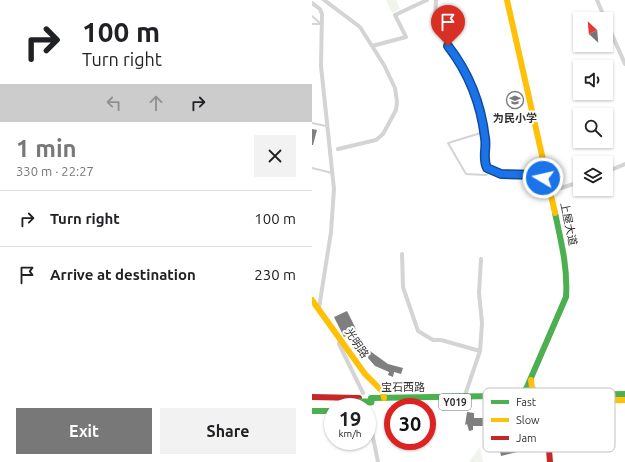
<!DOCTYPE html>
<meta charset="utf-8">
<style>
:root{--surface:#fff;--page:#f2f2f2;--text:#202124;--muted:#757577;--line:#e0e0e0;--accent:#787878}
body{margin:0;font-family:Ubuntu,"Noto Sans SC",sans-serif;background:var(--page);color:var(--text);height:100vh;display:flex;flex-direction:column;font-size:15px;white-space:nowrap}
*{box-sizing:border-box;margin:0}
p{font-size:13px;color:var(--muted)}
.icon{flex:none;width:22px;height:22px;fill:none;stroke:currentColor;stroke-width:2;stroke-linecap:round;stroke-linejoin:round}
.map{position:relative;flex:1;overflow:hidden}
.details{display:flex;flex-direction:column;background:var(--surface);width:312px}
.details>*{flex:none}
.hud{background:#fff;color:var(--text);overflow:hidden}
.needle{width:26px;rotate:334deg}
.tools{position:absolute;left:261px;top:12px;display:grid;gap:8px}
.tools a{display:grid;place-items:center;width:40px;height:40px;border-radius:0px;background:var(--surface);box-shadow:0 1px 3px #0004;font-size:20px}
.speed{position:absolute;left:12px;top:398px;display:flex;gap:8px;font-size:20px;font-weight:700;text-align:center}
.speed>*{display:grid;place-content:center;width:52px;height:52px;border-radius:50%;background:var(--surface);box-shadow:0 1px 3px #0004;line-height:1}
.speed small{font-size:10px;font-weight:400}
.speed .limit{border:6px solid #d22;background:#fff;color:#111}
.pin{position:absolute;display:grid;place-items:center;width:34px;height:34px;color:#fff;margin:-41px -17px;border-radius:50% 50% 50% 0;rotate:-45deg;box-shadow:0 0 4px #0007}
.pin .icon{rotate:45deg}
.me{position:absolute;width:44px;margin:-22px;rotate:279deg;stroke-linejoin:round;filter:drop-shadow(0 0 3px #0008)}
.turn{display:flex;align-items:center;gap:14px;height:84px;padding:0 16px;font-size:18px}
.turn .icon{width:52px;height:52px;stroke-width:2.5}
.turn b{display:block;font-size:28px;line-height:34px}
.lanes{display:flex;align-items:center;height:38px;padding:0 16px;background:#0003;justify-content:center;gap:20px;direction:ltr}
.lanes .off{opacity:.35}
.round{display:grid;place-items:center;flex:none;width:42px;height:42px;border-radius:0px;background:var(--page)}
.headline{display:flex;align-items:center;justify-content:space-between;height:68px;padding:0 16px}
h1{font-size:24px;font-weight:700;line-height:30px;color:var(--accent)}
.button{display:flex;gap:8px;margin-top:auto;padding:8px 16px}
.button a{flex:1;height:46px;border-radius:0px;background:var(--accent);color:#fff;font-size:16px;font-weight:700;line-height:46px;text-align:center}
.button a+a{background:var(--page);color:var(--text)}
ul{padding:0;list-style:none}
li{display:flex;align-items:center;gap:12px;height:56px;padding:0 16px;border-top:1px solid var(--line)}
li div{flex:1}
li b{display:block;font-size:15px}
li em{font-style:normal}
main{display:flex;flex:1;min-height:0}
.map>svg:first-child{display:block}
.green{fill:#f1f4ec}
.building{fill:#7f7f7f}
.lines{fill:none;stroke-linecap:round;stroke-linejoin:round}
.lane{stroke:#d4d4d4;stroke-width:2}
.street{stroke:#d4d4d4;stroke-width:4}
.fast{stroke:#4caf50;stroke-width:6}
.slow{stroke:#ffc107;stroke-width:6}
.jam{stroke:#c62828;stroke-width:6}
.fast-bridge{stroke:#4caf50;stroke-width:7}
.route-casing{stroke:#114b97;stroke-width:10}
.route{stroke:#1a73e8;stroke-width:7}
.labels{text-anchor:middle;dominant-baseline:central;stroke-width:4;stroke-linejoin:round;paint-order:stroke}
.shield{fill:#fff;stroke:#6d6d6d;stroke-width:1}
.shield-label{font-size:10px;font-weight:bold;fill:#2f2f2f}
.poi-label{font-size:11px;font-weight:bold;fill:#2f2f2f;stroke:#fff}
.street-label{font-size:11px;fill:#2f2f2f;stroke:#fff}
.key{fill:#fff;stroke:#c1c1c1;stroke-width:1}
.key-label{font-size:11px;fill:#2f2f2f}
</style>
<main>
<section class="details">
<div class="hud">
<div class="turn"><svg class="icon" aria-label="right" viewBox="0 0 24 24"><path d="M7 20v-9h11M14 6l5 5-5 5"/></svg><div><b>100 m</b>Turn right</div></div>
<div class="lanes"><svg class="icon off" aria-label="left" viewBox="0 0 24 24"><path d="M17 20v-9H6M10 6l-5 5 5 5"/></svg><svg class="icon off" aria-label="ahead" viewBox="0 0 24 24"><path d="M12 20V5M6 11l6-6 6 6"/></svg><svg class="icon" aria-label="right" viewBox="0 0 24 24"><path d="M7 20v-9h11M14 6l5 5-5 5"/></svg></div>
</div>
<div class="headline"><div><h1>1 min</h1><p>330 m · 22:27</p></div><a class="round"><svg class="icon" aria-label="close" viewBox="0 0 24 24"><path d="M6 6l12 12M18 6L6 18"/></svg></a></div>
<ul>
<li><svg class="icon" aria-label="right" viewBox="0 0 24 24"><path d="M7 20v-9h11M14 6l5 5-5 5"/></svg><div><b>Turn right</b></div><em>100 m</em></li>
<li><svg class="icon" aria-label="arrive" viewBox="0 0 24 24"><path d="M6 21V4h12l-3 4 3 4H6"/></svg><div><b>Arrive at destination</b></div><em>230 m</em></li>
</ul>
<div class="button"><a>Exit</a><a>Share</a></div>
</section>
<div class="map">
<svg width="313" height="462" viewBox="0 0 313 462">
<rect width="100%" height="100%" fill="#fff"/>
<path class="green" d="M74 0H84L88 9 80 13Z
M168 447 171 462H157Z"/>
<path class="building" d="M0 129 5 130 1 145H0Z
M35 311 45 331 32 337 22 317Z
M58 351 76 364 91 368 89 374 82 372 81 377 76 375 77 372 63 366 56 358Z
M172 411 179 412 181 425 219 417 224 437 214 441 215 443 212 444 214 450 189 456 183 428H177L176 431H173L172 426H161V430L157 431 155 424 153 425 155 412 162 413V418H171Z"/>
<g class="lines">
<path class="lane" d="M0 16 9 24
M0 24H8
M0 123 14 126
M172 132 136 143 154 174 174 175 178 172
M0 168 20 173"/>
<path class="street" d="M12 0 48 27 72 65 83 88 85 102 84 110 71 134 64 140 26 149
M124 0 123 20 127 33 147 61 167 103 174 139 172 161 175 168 179 172 189 174 226 175 242 188H249L268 182
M285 0 293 19
M0 3 8 9 10 14 9 66 22 189 19 232 7 308
M294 21 313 64
M60 46 94 37 83 15 115 0
M294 172 313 164
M90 254 91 287 106 331 121 340H129L168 351
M28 337 27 344 51 393
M152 398 168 351 170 323 167 293 169 259
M55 408 66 462"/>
<path class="fast" d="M209 396 215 387 254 297C256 268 249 241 243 213
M59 398 313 394
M209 404 221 410 228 420
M0 411H21
M235 424 242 411 253 402"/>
<path class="slow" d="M195 0 243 213
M0 300 53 374 71 392 72 398
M219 380 220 388 229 396
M229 398 227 402 230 431
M193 402 313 400"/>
<path class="jam" d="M0 397 47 398
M231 399 233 402 238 462
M55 412H56"/>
<path class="fast-bridge" d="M47 402H59"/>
</g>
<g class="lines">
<g class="route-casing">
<path id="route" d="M136 46C157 73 169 104 173 138 175 149 170 157 175 168L189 174 226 175 231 178"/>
</g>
<use href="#route" class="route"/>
</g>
<defs>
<g id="school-ring" transform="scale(0.9)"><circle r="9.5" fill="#fff" stroke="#787878" stroke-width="1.5"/><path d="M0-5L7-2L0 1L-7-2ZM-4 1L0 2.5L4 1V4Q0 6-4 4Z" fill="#787878"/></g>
</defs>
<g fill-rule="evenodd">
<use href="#school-ring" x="203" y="100"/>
</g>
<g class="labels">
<rect class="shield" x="127" y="394" width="32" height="16" rx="3"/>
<g class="shield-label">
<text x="143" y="402">Y019</text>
</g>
<g class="poi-label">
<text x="203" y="118">为民小学</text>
</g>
<g class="street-label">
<text transform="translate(257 224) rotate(78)">上屋大道</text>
<text transform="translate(45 343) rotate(56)">光明路</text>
<text x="91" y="387">宝石西路</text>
</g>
</g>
<rect x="171" y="388" width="132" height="64" rx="6" class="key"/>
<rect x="179" y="400" width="18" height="4" fill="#4caf50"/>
<rect x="179" y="418" width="18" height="4" fill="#ffc107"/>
<rect x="179" y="436" width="18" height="4" fill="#c62828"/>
<g class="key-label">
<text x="204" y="406">Fast</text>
<text x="204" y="424">Slow</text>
<text x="204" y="442">Jam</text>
</g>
</svg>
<div class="tools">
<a><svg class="needle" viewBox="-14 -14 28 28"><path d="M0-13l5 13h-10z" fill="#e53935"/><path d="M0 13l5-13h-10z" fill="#757577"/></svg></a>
<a><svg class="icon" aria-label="sound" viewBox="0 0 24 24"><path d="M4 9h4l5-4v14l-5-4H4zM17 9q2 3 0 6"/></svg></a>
<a><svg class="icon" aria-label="search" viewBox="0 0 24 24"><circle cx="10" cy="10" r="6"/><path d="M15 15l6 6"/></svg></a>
<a><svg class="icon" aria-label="layers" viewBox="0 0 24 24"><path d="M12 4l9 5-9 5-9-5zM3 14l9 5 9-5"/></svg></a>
</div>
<div class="speed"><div>19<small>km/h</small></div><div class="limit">30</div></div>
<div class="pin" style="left:136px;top:46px;background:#d93025"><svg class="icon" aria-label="arrive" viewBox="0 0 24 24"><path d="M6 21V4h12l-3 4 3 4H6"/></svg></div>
<svg class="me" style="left:231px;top:178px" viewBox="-20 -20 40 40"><circle r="17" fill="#1a73e8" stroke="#fff" stroke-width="3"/><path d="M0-11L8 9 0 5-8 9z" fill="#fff"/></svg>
</div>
</main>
